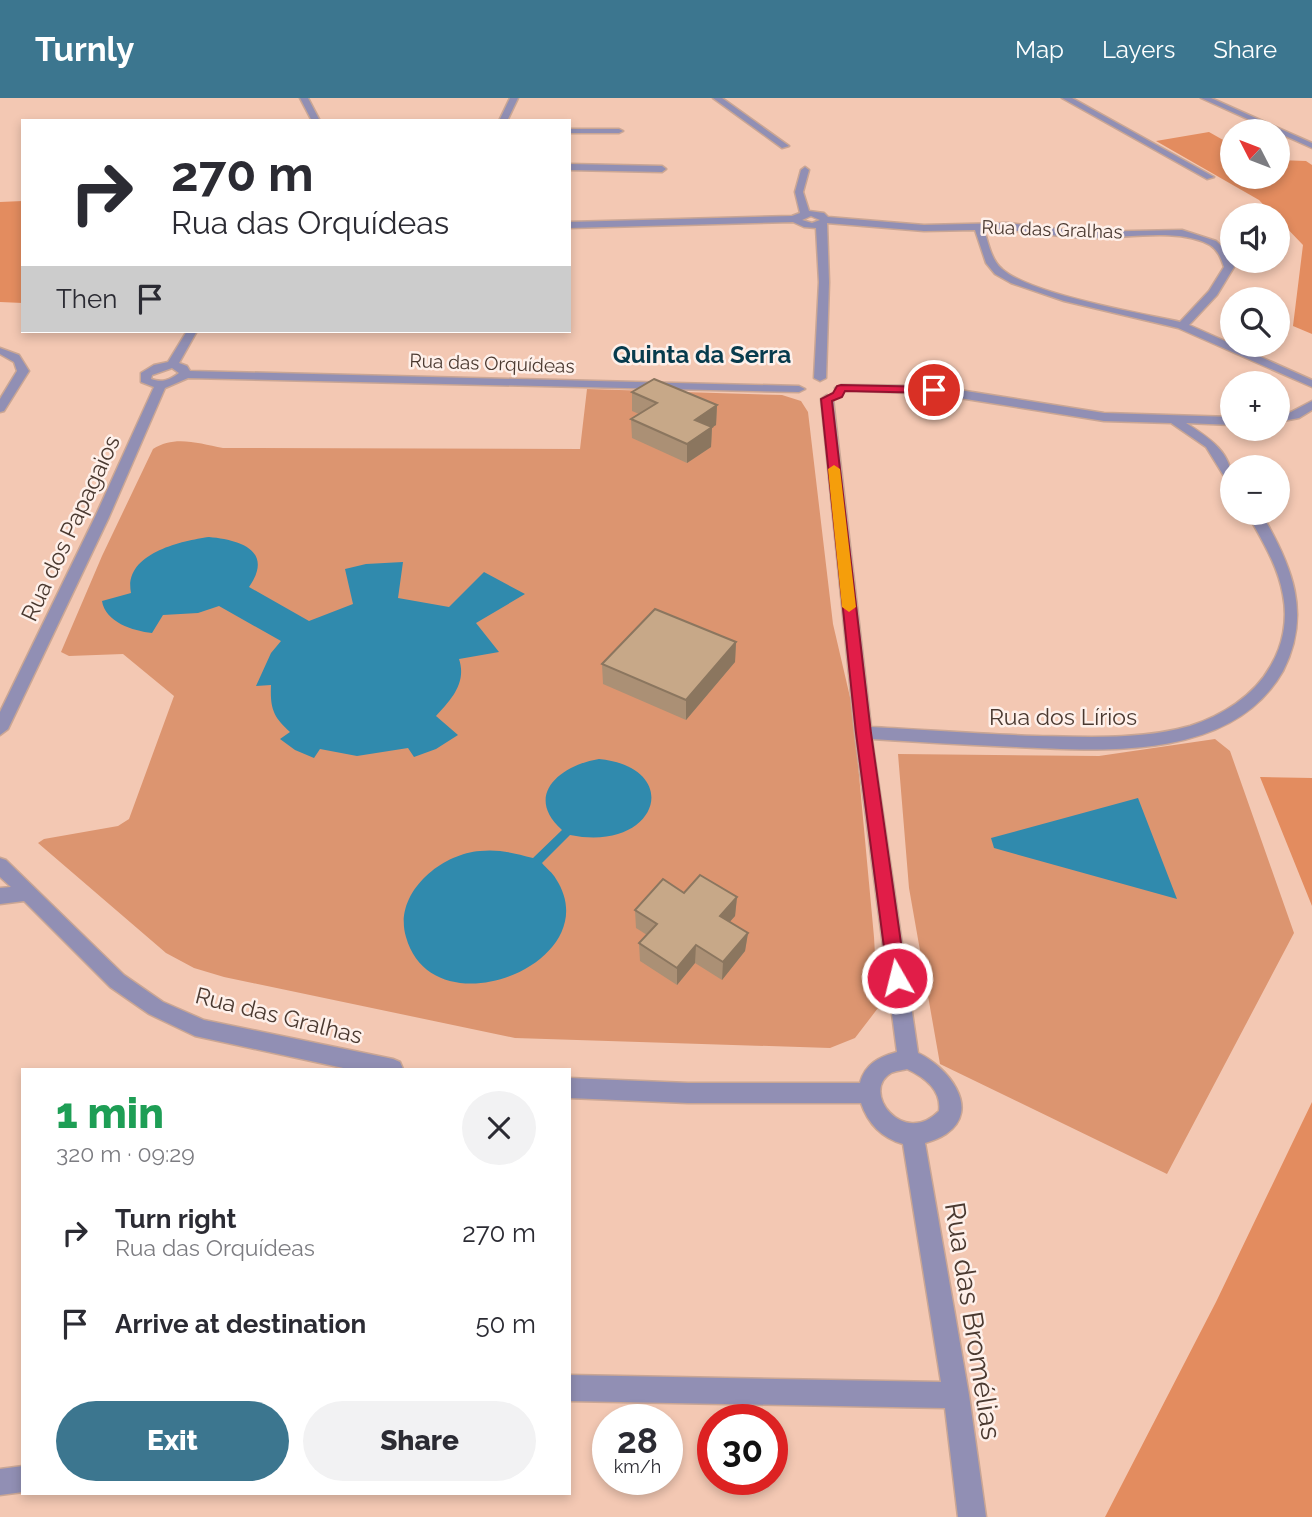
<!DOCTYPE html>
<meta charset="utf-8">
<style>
:root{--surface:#fff;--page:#f2f2f3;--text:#2b2b33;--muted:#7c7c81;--accent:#3c768f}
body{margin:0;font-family:Raleway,sans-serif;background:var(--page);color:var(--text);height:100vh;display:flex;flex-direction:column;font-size:26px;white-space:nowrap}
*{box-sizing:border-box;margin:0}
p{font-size:23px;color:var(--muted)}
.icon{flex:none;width:38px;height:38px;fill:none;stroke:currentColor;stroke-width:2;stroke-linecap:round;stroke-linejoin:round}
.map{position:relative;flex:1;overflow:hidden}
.panel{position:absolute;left:21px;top:970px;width:550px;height:427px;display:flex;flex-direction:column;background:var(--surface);border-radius:0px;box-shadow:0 4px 10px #0003}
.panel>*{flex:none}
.top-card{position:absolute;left:21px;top:21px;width:550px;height:214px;border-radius:0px;box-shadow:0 4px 10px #0003;background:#fff;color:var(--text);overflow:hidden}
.needle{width:46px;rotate:312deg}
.controls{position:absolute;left:1220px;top:21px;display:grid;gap:14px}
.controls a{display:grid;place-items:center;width:70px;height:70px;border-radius:50%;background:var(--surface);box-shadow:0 4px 10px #0003;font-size:35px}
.speed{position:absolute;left:592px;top:1306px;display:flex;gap:14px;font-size:35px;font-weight:700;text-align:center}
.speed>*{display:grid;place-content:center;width:91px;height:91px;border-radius:50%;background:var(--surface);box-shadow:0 4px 10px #0003;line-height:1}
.speed small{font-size:18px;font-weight:400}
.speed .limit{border:10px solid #d22;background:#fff;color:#111}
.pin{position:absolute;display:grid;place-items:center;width:60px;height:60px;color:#fff;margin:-30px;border:4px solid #fff;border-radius:50%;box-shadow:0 2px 7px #0007}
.me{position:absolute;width:77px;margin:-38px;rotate:352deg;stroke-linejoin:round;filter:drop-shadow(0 0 5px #0008)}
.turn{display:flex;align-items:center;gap:24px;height:147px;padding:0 35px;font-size:32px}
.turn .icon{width:91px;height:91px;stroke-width:2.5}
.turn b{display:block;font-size:49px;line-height:60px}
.then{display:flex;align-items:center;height:66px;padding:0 35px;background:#0003;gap:14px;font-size:26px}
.round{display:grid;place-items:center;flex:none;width:74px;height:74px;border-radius:37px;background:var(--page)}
.summary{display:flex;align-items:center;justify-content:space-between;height:119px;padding:0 35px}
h1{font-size:42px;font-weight:800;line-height:52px;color:#1e9e55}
.cta{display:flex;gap:14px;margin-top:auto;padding:14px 35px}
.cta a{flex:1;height:80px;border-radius:42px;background:var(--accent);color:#fff;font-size:28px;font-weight:800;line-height:80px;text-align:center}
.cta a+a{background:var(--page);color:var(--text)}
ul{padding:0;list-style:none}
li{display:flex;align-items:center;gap:21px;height:91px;padding:0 35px}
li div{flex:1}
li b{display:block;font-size:26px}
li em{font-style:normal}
header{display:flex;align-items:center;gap:42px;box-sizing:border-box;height:98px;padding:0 35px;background:var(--accent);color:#fff}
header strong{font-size:33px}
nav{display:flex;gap:38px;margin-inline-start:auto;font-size:24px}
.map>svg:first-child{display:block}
.green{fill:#dc9570}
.forest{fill:#e38c5f}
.water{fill:#308aad}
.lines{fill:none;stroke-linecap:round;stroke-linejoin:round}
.minor-casing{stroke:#caa694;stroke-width:3}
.minor{fill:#918fb4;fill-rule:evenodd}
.wall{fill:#ab9075}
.shaded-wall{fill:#8b765f}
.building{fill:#c7a888;stroke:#8b765f;stroke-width:2}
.route{fill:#e11d48;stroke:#92132f;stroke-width:2}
.slow{fill:#f59e0b}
.labels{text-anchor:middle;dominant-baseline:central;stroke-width:5;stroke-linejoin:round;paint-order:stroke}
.far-street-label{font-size:19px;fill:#4a3930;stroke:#fef0ea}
.street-label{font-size:23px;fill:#4a3930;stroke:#fef0ea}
.far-district-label{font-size:24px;font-weight:bold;fill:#073b4d;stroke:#fef0ea}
.near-street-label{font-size:28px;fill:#4a3930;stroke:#fef0ea}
</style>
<header>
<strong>Turnly</strong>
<nav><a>Map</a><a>Layers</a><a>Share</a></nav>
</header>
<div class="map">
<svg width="1312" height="1419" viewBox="0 0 1312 1419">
<rect width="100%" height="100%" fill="#f3c8b3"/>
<path class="green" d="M587 291 782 297 801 303 808 314 833 526 853 612 874 839 878 910 855 940 830 950 515 940 224 879 194 870 166 855 38 745 44 741 118 728 129 721 174 598 123 556 69 558 61 554 102 458 153 351C174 337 198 345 223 350L580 351Z
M1215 641 1230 653 1294 835 1167 1076 940 966 909 790 898 656 1099 658Z"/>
<path class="forest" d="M1209 34 1232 47V79H1278V62L1306 63 1312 67V236L1293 228 1303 147 1278 121V117H1273L1259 102 1156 43Z
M23 103V205L0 204V104Z
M1260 679 1312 680V808Z
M1312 1004V1419H1105L1216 1204Z"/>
<path class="water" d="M209 439C241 442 274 453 249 489L309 523 353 506 345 471 366 466 403 464 398 500 449 509 484 474 525 496 476 525 499 554 459 561C467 585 451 602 436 618L458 637 436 651 414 659 408 650 357 658 320 651 314 660 295 652 280 641 290 634C273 619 270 610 271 587L256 588 271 555 281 543 219 508 198 515 163 517 152 535C133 533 105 524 102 503L131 495C123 456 180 443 209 439Z
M599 661C685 670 658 755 570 737L542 765C546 770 553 775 556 781 610 864 433 936 406 839 393 796 440 756 480 753 499 751 514 755 533 760L562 732C523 697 561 667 599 661Z
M1138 700 1177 801 994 750 991 740Z"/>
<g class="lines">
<g class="minor-casing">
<path id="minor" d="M300 0H308L320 23H312Z
M510 0H518L507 23H499Z
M713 0H722L789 48 782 50Z
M1062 0H1072L1214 79 1207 81Z
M1201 0H1211L1312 45V50Z
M569 31H619L623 33 619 35H569Z
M569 66 662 68 666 71 662 74 569 72Z
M805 69 809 72 803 94 809 113 824 115 828 119 924 127 1008 125 1085 134 1182 132 1216 143 1229 155 1234 169 1217 197 1189 227 1312 282V289L1178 230 1064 203 1011 185 995 176 986 165 975 132 924 133 827 125 829 184 826 280 820 283 814 280 819 184 816 130 804 129 793 124 569 130V124L792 118 800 115 795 94 801 72ZM811 118 820 122 812 125 802 122ZM984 131C1019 131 1052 139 1086 140 1122 141 1178 129 1210 147 1218 152 1221 160 1224 169L1209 193 1180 224C1139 215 1030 196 1002 171 991 162 988 144 984 131Z
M187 233H197L179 265 187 268 190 273 799 288 805 291 799 294 188 280 165 290 109 419 8 631 0 637V614L95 419 154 289 141 284V275L154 267 168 264ZM172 270 179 275C170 282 162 285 151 281L152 277Z
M0 250 19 257 29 273 4 313 0 314V301L17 273 14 264 0 256Z
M841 287 934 288 1104 315 1232 319V327L1186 325C1209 340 1232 354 1232 384L1227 383 1206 349 1171 325 1104 323 934 296 837 292 835 290Z
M827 297 833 301 871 629C926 632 981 636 1036 638 1087 639 1141 642 1190 628 1221 618 1254 598 1270 569 1283 548 1288 522 1283 497 1278 467 1261 441 1247 415H1261C1292 467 1312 516 1283 573 1232 663 1103 653 1016 649 968 647 920 644 872 641L918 955C946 968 983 1010 946 1036 940 1040 932 1043 925 1045L969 1297 986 1419H958L945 1310 569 1303V1277L941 1284 903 1046C882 1040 868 1026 861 1005H688L569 1000V980L688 985H860C865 966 879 959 897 954L855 635 821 301ZM907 971C924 979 942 992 939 1013 903 1050 860 993 891 975 895 973 903 972 907 971Z
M1312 303V312L1299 320 1278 324V318L1291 314Z
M0 760 6 762 124 877 163 904 204 922 393 961 400 964 403 971H348L195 938 149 916 110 889 24 803 0 806V790L11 789 0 779Z
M23 1368V1394L0 1397V1371Z"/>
</g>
<use href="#minor" class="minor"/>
</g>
<path class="wall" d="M632 294 717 307 716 327 712 329 711 349 687 365 632 340 631 321 639 316 632 313Z
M736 544 735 564 686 622 603 586 602 566Z
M684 795 737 799 735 818 729 824 748 835 745 853 722 882 695 865 677 887 640 863 639 845 647 837 636 830 635 812Z"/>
<path class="shaded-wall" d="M717 307 716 327 694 341 695 322Z
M712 329 711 349 687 365V346Z
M736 544 735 564 686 622V602Z
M737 799 735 818 719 836 720 818Z
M748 835 745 853 722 882 723 864Z
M696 847 695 865 677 887V870Z"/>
<path class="building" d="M654 281 717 307 695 322 712 329 687 346 631 321 657 305 632 294Z
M655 511 736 544 686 602 602 566Z
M700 777 737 799 720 818 748 835 723 864 696 847 677 870 639 845 657 826 635 812 663 781 684 795Z"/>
<path class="route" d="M841 287 934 289 939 292 934 295 845 293 842 299 832 303 871 635 906 880 903 885 897 888 890 885 888 880 856 635 821 301 833 295 837 288Z"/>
<path class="slow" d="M834 367 840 371 856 509 849 514 842 509 828 371Z"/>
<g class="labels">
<g class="far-street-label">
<text transform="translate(1052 131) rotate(2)">Rua das Gralhas</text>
<text transform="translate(492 265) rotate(2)">Rua das Orquídeas</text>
</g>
<g class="street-label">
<text transform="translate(70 430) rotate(-65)">Rua dos Papagaios</text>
<text x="1063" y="618">Rua dos Lírios</text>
<text transform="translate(279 917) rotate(14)">Rua das Gralhas</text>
</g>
<g class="far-district-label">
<text x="702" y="256">Quinta da Serra</text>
</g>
<g class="near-street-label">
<text transform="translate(973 1223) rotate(81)">Rua das Bromélias</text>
</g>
</g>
</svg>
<div class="controls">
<a><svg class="needle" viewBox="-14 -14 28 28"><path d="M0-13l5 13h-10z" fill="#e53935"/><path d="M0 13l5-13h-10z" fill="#7c7c81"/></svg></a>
<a><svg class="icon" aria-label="sound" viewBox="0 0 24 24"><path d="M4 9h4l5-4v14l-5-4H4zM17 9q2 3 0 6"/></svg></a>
<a><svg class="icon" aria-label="search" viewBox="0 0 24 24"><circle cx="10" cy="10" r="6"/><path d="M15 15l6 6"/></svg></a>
<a>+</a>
<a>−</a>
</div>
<div class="speed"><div>28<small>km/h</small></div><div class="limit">30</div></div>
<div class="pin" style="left:934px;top:292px;background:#d93025"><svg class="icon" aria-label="arrive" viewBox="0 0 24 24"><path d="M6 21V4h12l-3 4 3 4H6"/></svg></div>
<svg class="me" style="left:897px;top:880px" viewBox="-20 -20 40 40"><circle r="17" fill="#e11d48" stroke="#fff" stroke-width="3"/><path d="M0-11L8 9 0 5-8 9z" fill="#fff"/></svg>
<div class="top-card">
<div class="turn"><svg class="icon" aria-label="right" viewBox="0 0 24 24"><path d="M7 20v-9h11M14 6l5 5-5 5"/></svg><div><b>270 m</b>Rua das Orquídeas</div></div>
<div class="then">Then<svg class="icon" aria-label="arrive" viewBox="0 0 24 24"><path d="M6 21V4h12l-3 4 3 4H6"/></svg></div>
</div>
<section class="panel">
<div class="summary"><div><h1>1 min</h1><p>320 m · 09:29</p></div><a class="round"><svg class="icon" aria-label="close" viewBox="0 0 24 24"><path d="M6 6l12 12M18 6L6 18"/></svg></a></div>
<ul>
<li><svg class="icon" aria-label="right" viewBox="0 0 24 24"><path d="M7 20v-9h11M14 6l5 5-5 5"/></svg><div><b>Turn right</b><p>Rua das Orquídeas</p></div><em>270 m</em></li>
<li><svg class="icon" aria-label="arrive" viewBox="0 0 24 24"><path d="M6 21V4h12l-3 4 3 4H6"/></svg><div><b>Arrive at destination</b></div><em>50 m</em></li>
</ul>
<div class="cta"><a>Exit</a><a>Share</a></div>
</section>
</div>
